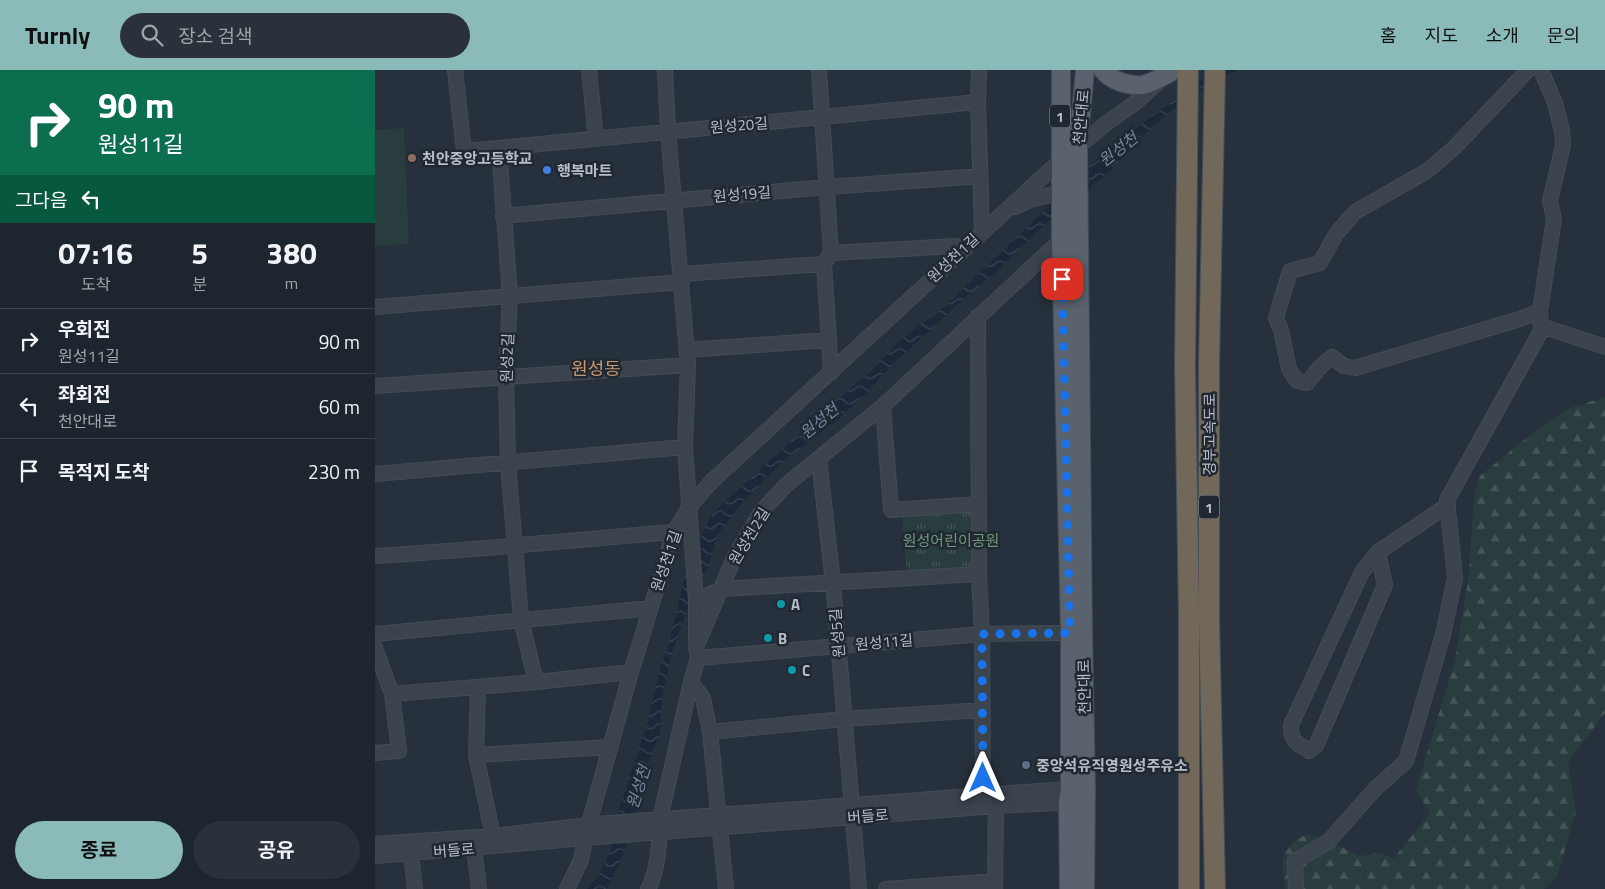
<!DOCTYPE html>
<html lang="ko">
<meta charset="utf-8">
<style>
:root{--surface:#1d252e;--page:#2a313a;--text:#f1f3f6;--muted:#a0a5aa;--line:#3b424a;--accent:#8bbbb9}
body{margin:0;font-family:"Titillium Web","Noto Sans KR",sans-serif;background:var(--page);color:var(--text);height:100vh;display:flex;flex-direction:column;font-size:19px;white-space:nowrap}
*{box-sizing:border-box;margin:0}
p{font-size:16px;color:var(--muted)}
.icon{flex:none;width:28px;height:28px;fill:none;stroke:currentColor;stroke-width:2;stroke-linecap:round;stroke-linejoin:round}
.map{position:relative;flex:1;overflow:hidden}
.panel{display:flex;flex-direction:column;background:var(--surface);width:375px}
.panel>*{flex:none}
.banner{background:#0b6e4f;color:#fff;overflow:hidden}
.pin{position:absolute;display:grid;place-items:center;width:42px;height:42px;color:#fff;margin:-21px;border-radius:10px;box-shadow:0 2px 8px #0006}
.me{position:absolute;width:55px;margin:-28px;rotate:0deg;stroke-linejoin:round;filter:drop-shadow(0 0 4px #0008)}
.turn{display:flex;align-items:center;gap:18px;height:105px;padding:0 15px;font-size:22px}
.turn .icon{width:65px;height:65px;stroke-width:2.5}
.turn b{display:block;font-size:35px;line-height:42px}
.then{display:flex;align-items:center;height:48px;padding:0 15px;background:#0003;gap:10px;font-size:19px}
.eta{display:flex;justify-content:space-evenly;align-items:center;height:85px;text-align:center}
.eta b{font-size:30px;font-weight:700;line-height:35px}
.primary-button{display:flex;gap:10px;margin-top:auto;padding:10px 15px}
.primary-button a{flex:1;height:58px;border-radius:30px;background:var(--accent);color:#111;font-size:20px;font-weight:700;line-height:58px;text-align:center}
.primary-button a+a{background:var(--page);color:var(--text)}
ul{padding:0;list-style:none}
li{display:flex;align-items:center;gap:15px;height:65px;padding:0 15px;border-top:1px solid var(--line)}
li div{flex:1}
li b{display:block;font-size:19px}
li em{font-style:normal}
header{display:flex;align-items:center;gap:30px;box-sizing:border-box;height:70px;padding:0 25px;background:var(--accent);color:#111}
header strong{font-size:24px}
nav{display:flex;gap:28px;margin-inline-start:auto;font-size:18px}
.search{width:350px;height:45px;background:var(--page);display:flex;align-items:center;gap:12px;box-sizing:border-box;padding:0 18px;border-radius:28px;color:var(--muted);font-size:19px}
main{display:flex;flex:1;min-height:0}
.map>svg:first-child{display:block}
.grass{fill:#293c3e}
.forest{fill:url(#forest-firs)}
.park{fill:url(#park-tufts)}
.water{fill:url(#water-waves)}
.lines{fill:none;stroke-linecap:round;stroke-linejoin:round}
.minor-casing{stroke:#444c56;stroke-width:16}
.major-casing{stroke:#444c56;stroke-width:20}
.highway-casing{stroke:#464e58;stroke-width:22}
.minor{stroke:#3b434d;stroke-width:14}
.major{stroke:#59626d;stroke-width:18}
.highway{stroke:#726859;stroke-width:20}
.route{stroke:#1a73e8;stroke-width:9;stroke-dasharray:0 16.2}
.education-dot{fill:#8d6e63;stroke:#202832;stroke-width:2}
.shop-dot{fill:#3f7fe0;stroke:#202832;stroke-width:2}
.culture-dot{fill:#0f9aa8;stroke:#202832;stroke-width:2}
.service-dot{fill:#5c6f8a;stroke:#202832;stroke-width:2}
.labels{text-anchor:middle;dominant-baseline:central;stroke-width:5;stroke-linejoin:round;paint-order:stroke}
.shield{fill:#202832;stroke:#8a919b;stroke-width:1}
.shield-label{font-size:14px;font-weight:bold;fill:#b7bec8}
.street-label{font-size:15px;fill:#b7bec8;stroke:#202832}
.poi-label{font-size:15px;font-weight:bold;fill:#b7bec8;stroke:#202832;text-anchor:start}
.park-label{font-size:15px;fill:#719679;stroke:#202832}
.water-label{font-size:16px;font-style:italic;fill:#7488a3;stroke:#202832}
.quarter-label{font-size:18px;fill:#ca9770;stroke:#202832}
</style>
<header>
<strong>Turnly</strong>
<div class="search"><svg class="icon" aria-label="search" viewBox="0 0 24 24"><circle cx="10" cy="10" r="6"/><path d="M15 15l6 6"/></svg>장소 검색</div>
<nav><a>홈</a><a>지도</a><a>소개</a><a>문의</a></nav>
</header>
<main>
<section class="panel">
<div class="banner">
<div class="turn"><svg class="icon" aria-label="right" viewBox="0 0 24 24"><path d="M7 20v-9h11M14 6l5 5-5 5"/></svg><div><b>90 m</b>원성11길</div></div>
<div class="then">그다음<svg class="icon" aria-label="left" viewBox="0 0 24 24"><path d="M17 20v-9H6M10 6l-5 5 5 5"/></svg></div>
</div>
<div class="eta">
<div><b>07:16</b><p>도착</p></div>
<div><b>5</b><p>분</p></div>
<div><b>380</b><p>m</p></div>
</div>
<ul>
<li><svg class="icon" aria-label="right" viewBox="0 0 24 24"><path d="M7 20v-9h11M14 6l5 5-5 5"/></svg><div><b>우회전</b><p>원성11길</p></div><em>90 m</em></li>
<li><svg class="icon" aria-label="left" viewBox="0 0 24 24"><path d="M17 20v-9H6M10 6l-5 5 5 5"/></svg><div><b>좌회전</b><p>천안대로</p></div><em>60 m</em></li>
<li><svg class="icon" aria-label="arrive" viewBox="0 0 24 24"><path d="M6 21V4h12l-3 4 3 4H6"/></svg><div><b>목적지 도착</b></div><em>230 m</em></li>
</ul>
<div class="primary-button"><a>종료</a><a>공유</a></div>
</section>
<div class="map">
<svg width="1230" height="819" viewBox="0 0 1230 819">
<defs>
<pattern id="forest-firs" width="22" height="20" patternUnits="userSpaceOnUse" patternTransform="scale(1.25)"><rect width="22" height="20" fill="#293c3e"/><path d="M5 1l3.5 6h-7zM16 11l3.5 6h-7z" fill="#465658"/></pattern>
<pattern id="park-tufts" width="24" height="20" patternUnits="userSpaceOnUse" patternTransform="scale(1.25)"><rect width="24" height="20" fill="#293c3e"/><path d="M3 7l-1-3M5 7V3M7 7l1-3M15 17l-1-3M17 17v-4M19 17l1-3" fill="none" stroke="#465658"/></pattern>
<pattern id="water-waves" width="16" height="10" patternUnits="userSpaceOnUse" patternTransform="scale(1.25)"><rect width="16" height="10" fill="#1b283a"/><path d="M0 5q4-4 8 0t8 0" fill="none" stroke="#3a4555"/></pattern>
</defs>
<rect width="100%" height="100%" fill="#27313d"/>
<path class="grass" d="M29 58 34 174 0 176V60Z"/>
<path class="forest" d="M1230 327V643L1193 692 1201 741 1182 807 1169 819H910L908 794 910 783 918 772 930 765 943 766 985 786 1001 783 1019 788 1055 743 1041 720 1080 590 1094 505 1098 439 1100 422 1105 406 1145 373 1192 339Z"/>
<path class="park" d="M605 438 610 443 611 491 604 498 532 503 527 443Z"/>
<path class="water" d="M839 0H863L847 7 817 26 781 53 734 102 667 157 622 201 591 227 521 291 492 322 466 347 405 394 370 430 342 465 335 492 312 541 297 583 287 628 285 663 271 697 261 742 247 788 232 819H212L222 808 235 782 245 736 272 655 287 591 294 574 311 501 328 460 341 440 440 349 497 300 523 272 572 235 729 82Z"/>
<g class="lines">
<g class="minor-casing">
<path id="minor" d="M80 0 89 81 124 78 135 225 131 307 133 393 146 549 161 612
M214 0 221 69
M290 0 293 61 313 295 310 377 321 530V570
M444 0 456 183
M604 0 603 32 607 162
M1153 0 1079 78 1052 101 980 142 961 164 945 193 915 201 901 248 906 260 914 299 922 311 932 313 945 297 957 287 969 296 980 298 1145 249 1165 241
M124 78 603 32
M640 137 658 129 680 124
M128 146 452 117 606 106
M449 194 456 303
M305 204 449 194 456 183 581 176 585 181
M0 237 307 212
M603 246 604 504 607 564 608 725
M1166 256 1230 277
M312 280 453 270
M0 316 313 295
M508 336 516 440 604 434
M444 390 458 512 484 819
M0 404 310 377
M1003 482 1010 515 941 676 934 681C922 674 915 670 916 655L987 502 1003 482 1073 435
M0 486C100 480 199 470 299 462
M321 530 346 519 604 504
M0 564 276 538
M0 578 17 624 24 681 0 683
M323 588 607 564 695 563
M316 612 328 628 335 662 351 819
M103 617 101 685 118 766
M17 624 161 612 256 602
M335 662 469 649 608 640
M101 685 236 677
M0 774 118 766 222 754 704 718
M99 778 104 819
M36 784 40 819
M0 786 210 768 621 736 702 732
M192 819 206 790 210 768 256 602 299 462 315 436 336 412 685 91 733 52 760 33 783 12
M273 819C283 803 285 768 285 749L316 612 323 588 321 577 360 486 386 442 411 415 508 336 686 170
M511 819 620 811
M620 819 621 736
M921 819 920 791 953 772 1000 719 1031 691 1068 565 1080 508 1072 430 1166 261 1165 241 1179 149 1175 131 1188 75 1187 61 1180 33 1166 0"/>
</g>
<g class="major-casing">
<path id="major" d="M686 0V170L695 563V719L693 732 694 819
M728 0C736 11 754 16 767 15 776 14 788 6 796 2
M710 819 711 718 708 562 703 76 710 0"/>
</g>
<g class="highway-casing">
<path id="highway" d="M813 0 810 296 814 549V819
M840 0 834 294V547L840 819"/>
</g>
<use href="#minor" class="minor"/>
<use href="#major" class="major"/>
<use href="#highway" class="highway"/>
</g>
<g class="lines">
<path class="route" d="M608 708 607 564 695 563 687 209"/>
</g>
<circle class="education-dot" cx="37" cy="88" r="5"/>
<circle class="shop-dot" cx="172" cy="100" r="5"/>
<g class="culture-dot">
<circle cx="406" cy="534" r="5"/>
<circle cx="393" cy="568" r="5"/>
<circle cx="417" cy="600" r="5"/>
</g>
<circle class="service-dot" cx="651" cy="695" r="5"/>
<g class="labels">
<g class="shield">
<rect x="675" y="34.5" width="20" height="23" rx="4"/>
<rect x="824" y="425.5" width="20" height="23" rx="4"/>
</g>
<g class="shield-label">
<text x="685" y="46">1</text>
<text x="834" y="437">1</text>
</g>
<g class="street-label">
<text transform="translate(706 47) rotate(-85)">천안대로</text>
<text transform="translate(364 55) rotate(-5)">원성20길</text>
<text transform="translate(367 124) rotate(-5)">원성19길</text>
<text transform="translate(578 188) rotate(-43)">원성천1길</text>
<text transform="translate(132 288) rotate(-88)">원성2길</text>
<text transform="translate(834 364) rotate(-90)">경부고속도로</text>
<text transform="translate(374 466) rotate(-59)">원성천2길</text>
<text transform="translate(291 491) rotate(-71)">원성천1길</text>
<text transform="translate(462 563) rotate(-95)">원성5길</text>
<text transform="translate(509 572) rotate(-5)">원성11길</text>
<text transform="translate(709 617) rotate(-91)">천안대로</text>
<text transform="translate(493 746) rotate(-5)">버들로</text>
<text transform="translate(79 780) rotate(-5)">버들로</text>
</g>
<g class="poi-label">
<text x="47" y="88">천안중앙고등학교</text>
<text x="182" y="100">행복마트</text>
<text x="416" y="534">A</text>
<text x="403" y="568">B</text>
<text x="427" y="600">C</text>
<text x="661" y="695">중앙석유직영원성주유소</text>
</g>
<g class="park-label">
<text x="576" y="470">원성어린이공원</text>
</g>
<g class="water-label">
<text transform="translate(743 79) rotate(-38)">원성천</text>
<text transform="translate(444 351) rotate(-40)">원성천</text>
<text transform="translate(263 717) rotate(-73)">원성천</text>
</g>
<g class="quarter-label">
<text x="221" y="298">원성동</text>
</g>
</g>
</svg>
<div class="pin" style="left:687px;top:209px;background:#d93025"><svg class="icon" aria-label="arrive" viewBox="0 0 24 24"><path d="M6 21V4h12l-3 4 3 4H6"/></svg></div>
<svg class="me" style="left:608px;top:708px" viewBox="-20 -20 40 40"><path d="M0-17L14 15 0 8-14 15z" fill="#1a73e8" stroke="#fff" stroke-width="4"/></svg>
</div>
</main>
